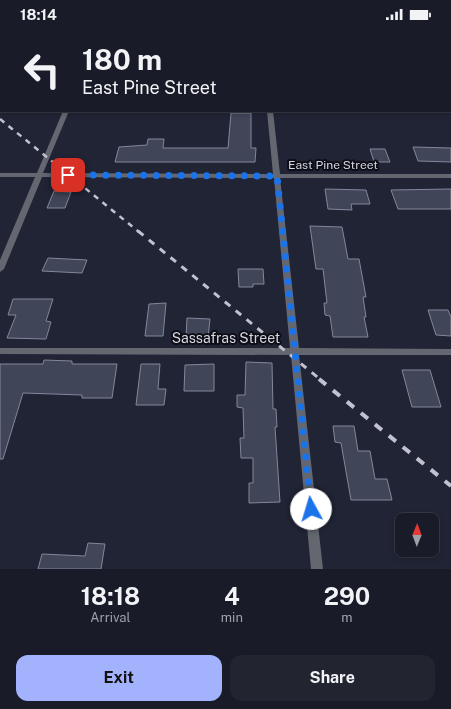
<!DOCTYPE html>
<style>
:root{--surface:#191b28;--page:#222430;--text:#f1f3f6;--muted:#9fa1a8;--line:#373945;--accent:#a3b2fd}
body{margin:0;font-family:"Public Sans",sans-serif;background:var(--page);color:var(--text);height:100vh;display:flex;flex-direction:column;font-size:15px;white-space:nowrap}
*{box-sizing:border-box;margin:0}
p{font-size:13px;color:var(--muted)}
.icon{flex:none;width:22px;height:22px;fill:none;stroke:currentColor;stroke-width:2;stroke-linecap:round;stroke-linejoin:round}
.map{position:relative;height:541px;overflow:hidden}
.side{display:flex;flex-direction:column;background:var(--surface);flex:1}
.side>*{flex:none}
.guide{position:absolute;left:0px;top:0px;width:451px;height:84px;box-shadow:0 2px 6px #0003,0 0 0 1px var(--line);background:#191b28;color:var(--text);overflow:hidden}
.needle{width:26px;rotate:1deg}
.controls{position:absolute;left:395px;top:485px;display:grid;gap:8px}
.controls a{display:grid;place-items:center;width:44px;height:44px;border-radius:8px;background:var(--surface);box-shadow:0 2px 6px #0003,0 0 0 1px var(--line);font-size:20px}
.pin{position:absolute;display:grid;place-items:center;width:34px;height:34px;color:#fff;margin:-17px;border-radius:8px;box-shadow:0 2px 6px #0006}
.me{position:absolute;width:44px;margin:-22px;rotate:354deg;stroke-linejoin:round;filter:drop-shadow(0 0 3px #0008)}
.turn{display:flex;align-items:center;gap:14px;height:84px;padding:0 16px;font-size:18px}
.turn .icon{width:52px;height:52px;stroke-width:2.5}
.turn b{display:block;font-size:28px;line-height:34px}
.eta{display:flex;justify-content:space-evenly;align-items:center;height:68px;text-align:center}
.eta b{font-size:24px;font-weight:700;line-height:28px}
.cta{display:flex;gap:8px;margin-top:auto;padding:8px 16px}
.cta a{flex:1;height:46px;border-radius:12px;background:var(--accent);color:#111;font-size:16px;font-weight:700;line-height:46px;text-align:center}
.cta a+a{background:var(--page);color:var(--text)}
.status{display:flex;justify-content:space-between;align-items:center;height:28px;padding:0 20px;background:var(--surface);direction:ltr}
.status svg{height:11px;fill:currentColor}
.map>svg:first-child{display:block}
.building{fill:#414558;stroke:#83879d}
.lines{fill:none;stroke-linecap:round;stroke-linejoin:round}
.minor{fill:#656770;fill-rule:evenodd}
.rail-far2{stroke:#c0c3cf;stroke-width:2.5;stroke-dasharray:5.5 5.5;stroke-linecap:butt}
.rail-far1{stroke:#c0c3cf;stroke-width:3;stroke-dasharray:7 7;stroke-linecap:butt}
.rail{stroke:#c0c3cf;stroke-width:4;stroke-dasharray:9 9;stroke-linecap:butt}
.route{stroke:#1a73e8;stroke-width:7;stroke-dasharray:0 12.6}
.labels{text-anchor:middle;dominant-baseline:central;stroke-width:4;stroke-linejoin:round;paint-order:stroke}
.far-street-label{font-size:12px;fill:#d4d7e2;stroke:#0d0e16}
.street-label{font-size:14px;fill:#d4d7e2;stroke:#0d0e16}
</style>
<div class="status"><b>18:14</b><svg viewBox="0 0 49 12"><path d="M0 12V9h3v3zM5 12V6h3v6zM10 12V3h3v9zM15 12V0h3v12zM26 1h20v11H26zM47 4h2v5h-2z"/></svg></div>
<div class="map">
<svg width="451" height="541" viewBox="0 0 451 541">
<rect width="100%" height="100%" fill="#212435"/>
<path class="building" d="M231 85H251V120H256L255 134H115L119 119 147 117 148 111H164L163 120H228Z
M413 119 451 120V134L418 133Z
M370 121H385L390 134H374Z
M325 161 366 162 370 176H351L352 182 328 181Z
M451 161V181H398L391 162Z
M54 163 71 164 65 180H47Z
M310 198 342 199 348 231H359L366 269H363L366 289H364L368 309H333L330 288 325 287 324 275H327L323 241H316Z
M48 230 87 232 82 245 42 243Z
M238 241H263L264 256H253V259H239Z
M13 271H53L46 293 51 294 46 311 7 310 16 287H8Z
M166 275 163 308H145L149 276Z
M428 282H448L451 289V308L436 307Z
M187 290 210 291 208 310H186Z
M44 332 72 333V336H117L112 370H82V367L23 365 3 431H0V336H43Z
M246 334 272 335 273 381H276L277 399H275L280 474 249 475V455H253V430H241L240 410H244L243 380 237 379V367H245Z
M141 336H160L158 361H166L164 377H136Z
M214 336V363H184L185 337Z
M402 342H430L441 379H412Z
M333 398H354L358 423H370L375 451H387L392 472H351L341 415 335 414Z
M88 515 105 516 101 541H38L42 526 85 528Z"/>
<g class="lines">
<path class="minor" d="M260 0H264V1H260Z
M422 0H426V1H422Z
M450 37H451V41H450Z
M0 42H1V44H0Z
M63 83H69L43 145 273 146 267 83H273L280 146H451V150H280L299 320 451 321V327H299L323 541H311L291 327 0 326V320H290L274 150 42 149 4 241 0 244V232L35 149H0V145H37Z"/>
<path class="rail-far2" d="M0 91 139 204"/>
<path class="rail-far1" d="M138 203 321 352"/>
<path class="rail" d="M319 351 451 458"/>
</g>
<g class="lines">
<path class="route" d="M68 147 277 148 311 481"/>
</g>
<g class="labels">
<g class="far-street-label">
<text x="333" y="137">East Pine Street</text>
</g>
<g class="street-label">
<text x="226" y="310">Sassafras Street</text>
</g>
</g>
</svg>
<div class="controls">
<a><svg class="needle" viewBox="-14 -14 28 28"><path d="M0-13l5 13h-10z" fill="#e53935"/><path d="M0 13l5-13h-10z" fill="#9fa1a8"/></svg></a>
</div>
<div class="pin" style="left:68px;top:147px;background:#d93025"><svg class="icon" aria-label="arrive" viewBox="0 0 24 24"><path d="M6 21V4h12l-3 4 3 4H6"/></svg></div>
<svg class="me" style="left:311px;top:481px" viewBox="-20 -20 40 40"><circle r="19" fill="#fff"/><path d="M0-13L10 11 0 6-10 11z" fill="#1a73e8"/></svg>
<div class="guide">
<div class="turn"><svg class="icon" aria-label="left" viewBox="0 0 24 24"><path d="M17 20v-9H6M10 6l-5 5 5 5"/></svg><div><b>180 m</b>East Pine Street</div></div>
</div>
</div>
<section class="side">
<div class="eta">
<div><b>18:18</b><p>Arrival</p></div>
<div><b>4</b><p>min</p></div>
<div><b>290</b><p>m</p></div>
</div>
<div class="cta"><a>Exit</a><a>Share</a></div>
</section>
